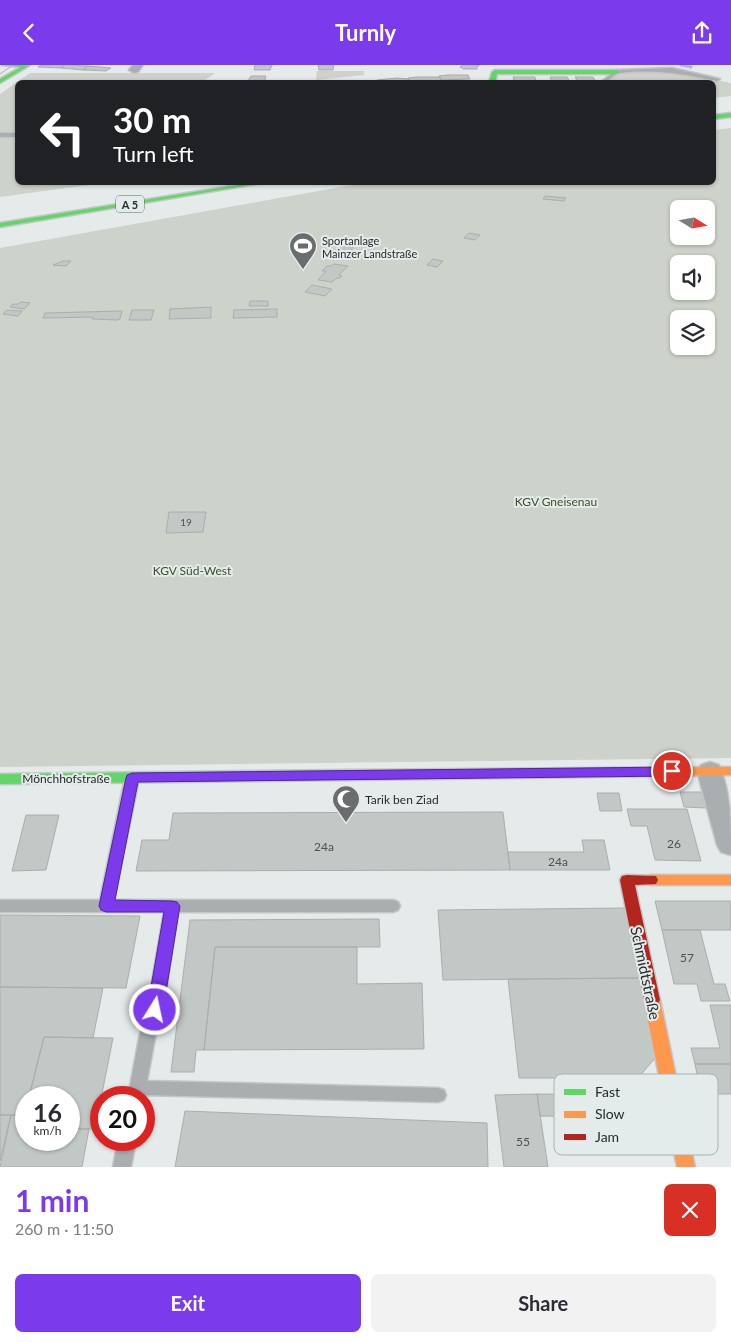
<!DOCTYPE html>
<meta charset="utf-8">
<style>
:root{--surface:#fff;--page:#f2f2f3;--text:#2b2b33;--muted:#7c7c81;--accent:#7c3aed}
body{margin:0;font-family:Lato,sans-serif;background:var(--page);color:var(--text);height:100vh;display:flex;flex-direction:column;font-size:19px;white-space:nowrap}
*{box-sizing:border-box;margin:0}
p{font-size:16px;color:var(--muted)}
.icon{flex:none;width:28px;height:28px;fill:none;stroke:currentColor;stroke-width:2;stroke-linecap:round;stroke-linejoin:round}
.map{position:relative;height:1102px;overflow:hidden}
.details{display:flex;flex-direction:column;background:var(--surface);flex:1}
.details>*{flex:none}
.banner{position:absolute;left:15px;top:15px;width:701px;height:105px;border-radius:8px;box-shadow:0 1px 4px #0004;background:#202124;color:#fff;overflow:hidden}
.needle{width:32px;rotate:101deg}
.fabs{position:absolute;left:670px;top:135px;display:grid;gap:10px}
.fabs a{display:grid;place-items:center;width:45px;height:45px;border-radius:8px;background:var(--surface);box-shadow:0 1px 4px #0004;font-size:25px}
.speed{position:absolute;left:15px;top:1021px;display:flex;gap:10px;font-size:25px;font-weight:700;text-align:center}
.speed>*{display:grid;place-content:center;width:65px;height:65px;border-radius:50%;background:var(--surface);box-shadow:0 1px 4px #0004;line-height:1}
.speed small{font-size:12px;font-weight:400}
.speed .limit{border:8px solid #d22;background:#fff;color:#111}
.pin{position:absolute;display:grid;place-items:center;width:42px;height:42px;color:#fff;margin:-21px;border:2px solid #fff;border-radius:50%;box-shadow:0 1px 5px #0007}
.me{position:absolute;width:55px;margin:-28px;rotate:10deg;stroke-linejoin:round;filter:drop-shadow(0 0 4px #0008)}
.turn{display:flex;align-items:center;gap:18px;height:105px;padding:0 15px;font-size:22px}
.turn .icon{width:65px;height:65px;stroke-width:2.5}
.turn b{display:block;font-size:35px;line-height:42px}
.round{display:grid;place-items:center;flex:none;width:52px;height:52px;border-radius:8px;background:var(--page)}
.overview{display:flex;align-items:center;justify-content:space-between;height:85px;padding:0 15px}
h1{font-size:30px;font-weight:700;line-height:38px;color:var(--accent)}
.primary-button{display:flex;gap:10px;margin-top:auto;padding:10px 15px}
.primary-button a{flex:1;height:58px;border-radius:8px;background:var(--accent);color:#fff;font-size:20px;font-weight:700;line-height:58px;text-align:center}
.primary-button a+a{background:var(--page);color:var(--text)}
header{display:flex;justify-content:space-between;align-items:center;height:65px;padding:0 15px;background:var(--accent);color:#fff;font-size:22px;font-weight:700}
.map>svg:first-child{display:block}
.green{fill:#cdd3ca;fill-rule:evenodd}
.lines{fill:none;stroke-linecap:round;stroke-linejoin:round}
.stream{stroke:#aebbcc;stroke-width:3}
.building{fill:#c1c8c5;stroke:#abaeae}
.lane-casing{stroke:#c4c7c7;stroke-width:3}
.street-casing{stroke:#c4c7c7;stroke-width:3}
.fast-casing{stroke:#c4c7c7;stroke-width:3}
.slow-casing{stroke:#c4c7c7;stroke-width:3}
.jam-casing{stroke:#c4c7c7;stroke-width:3}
.lane{fill:#aaaeb0;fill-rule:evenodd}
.street{fill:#aaaeb0;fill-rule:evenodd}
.fast{fill:#63d668;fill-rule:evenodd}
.slow{fill:#ff974d;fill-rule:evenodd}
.jam{fill:#b3261e;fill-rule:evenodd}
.tram{stroke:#aaaeae;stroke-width:1}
.route{fill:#7c3aed;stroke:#51269a}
.labels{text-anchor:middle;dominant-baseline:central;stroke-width:4;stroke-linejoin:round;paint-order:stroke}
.number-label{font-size:10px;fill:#4e5251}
.shield{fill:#e4ebeb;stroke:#606464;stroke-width:1}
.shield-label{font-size:11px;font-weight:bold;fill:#272a2a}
.far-poi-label{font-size:11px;fill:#272a2a;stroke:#e4ebeb;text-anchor:start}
.park-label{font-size:12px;fill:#3d4e22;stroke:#e4ebeb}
.street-label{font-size:12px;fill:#272a2a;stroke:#e4ebeb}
.poi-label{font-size:12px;fill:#272a2a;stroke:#e4ebeb;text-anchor:start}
.near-number-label{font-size:12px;fill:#4e5251}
.near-street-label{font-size:15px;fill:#272a2a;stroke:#e4ebeb}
.key{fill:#e4ebeb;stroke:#abb1b1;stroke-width:1}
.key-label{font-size:14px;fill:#272a2a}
</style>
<header><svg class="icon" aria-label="back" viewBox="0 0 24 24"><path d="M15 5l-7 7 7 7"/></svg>Turnly<svg class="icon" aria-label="share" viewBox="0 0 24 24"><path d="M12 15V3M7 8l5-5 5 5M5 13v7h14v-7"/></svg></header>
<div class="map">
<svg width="731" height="1102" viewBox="0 0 731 1102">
<rect width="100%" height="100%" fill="#e5eaea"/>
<path class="green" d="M317 6H364V10L316 15Z
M615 6H670L731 18V31L714 33V18H598Z
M30 8H215L201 18H18V118H103L0 132V29Z
M731 63V693L0 702V183L363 118H714V65ZM679 144H706V171H679ZM679 199H706V226H679ZM679 254H706V281H679Z"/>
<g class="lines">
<path class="stream" d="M681 0 691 2"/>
</g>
<path class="building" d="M41 0H65L61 3 38 2Z
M65 0H67L88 1 83 5 61 3Z
M255 0H272L270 5H254Z
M318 0H334L333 5H319Z
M462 0H479V1H477V4H463L460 2Z
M88 1 111 3 106 6 83 5Z
M447 10H468L470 14 441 15 439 11Z
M251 11H266L264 18H250L248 16Z
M417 12H440L441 16 409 17 408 13Z
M513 12H535L536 17 514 16Z
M550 12H567L570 17H552Z
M575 12H593L596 17H578Z
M397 13 409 14 410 18H377V15Z
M545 131 566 133 564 136 543 134Z
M469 168 480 170 475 175 464 173Z
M341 181 353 182 351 186H339Z
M433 194 443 196 437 202 427 200Z
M63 196H71L66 201 53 200Z
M334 199 348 201 339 210 342 211 340 213H337L332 217 318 215 326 206H322L327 201H331Z
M312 220 332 224 325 231 305 227Z
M250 236H268V241H249Z
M21 237 30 238 24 244 10 242 13 239H18Z
M211 242V253L169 254 170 244Z
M277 244V252L233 253 234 245Z
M7 245 22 246 18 251 3 249Z
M132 245H154L151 255H129Z
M122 246 120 254 117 255 92 254 93 252 43 253 45 248Z
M169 447H206L203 467 166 468Z
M680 727H702L706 743 684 742Z
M597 728H619L622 746H600Z
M627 744H687L701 796 655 795 647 761H631Z
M503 747 510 805 136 806 142 775H169L173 748Z
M26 750H59L46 805 12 806Z
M582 775H604L610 805H510L508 787H584Z
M655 836H731V865H662Z
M625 843 639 913 443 915 438 845Z
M0 850 140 851 126 923 0 922Z
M379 854 380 882H215L204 985H196L194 1007H171L190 855Z
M662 865H700L714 919H725L730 936H701L697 919H674Z
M215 882H357V919L422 918 424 984 204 985Z
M639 913 656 992 638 1013H519L508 914Z
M0 922 103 923 93 973 44 972 29 1032H26L25 1050H0Z
M710 940H731V999H695L691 983H720Z
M44 972 113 973 95 1064H69V1032H29Z
M695 999H731V1029H701Z
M537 1029 548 1102H504L495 1030Z
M537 1029 630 1030 633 1052 540 1051Z
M185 1046 487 1058 488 1102H175Z
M0 1050H11L0 1096Z
M11 1050H26V1075H69V1064H89L82 1102H0Z"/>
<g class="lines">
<g class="lane-casing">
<path id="lane" d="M672 3 720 14 717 16C683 9 655 4 620 8 612 9 609 18 600 18L616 5Z
M0 68H18V72H0Z
M132 708 137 710 139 713 114 835H393L398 837 400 841 398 845 393 847H178L163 945 155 973 147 1016 438 1023 444 1025 446 1030 444 1035 438 1037 145 1030 144 1033 128 1032 139 973 147 945 164 847H0V835H100L125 713 127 710Z
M118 1075H136L131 1102H113Z"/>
</g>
<g class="street-casing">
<path id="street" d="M133 0H143L138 7 134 8 129 5Z
M710 697 719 700C731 727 731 760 731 790L721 787 717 780 697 706 701 700Z"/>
</g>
<g class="fast-casing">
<path id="fast" d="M2 0H30L0 18V14L21 2Z
M495 5H616L619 7 616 9H497L495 18H489L492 7Z
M731 48V52L714 54V50Z
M250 118H262L0 162V158Z
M347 705 352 707 354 710 352 713 347 715 0 719V709Z"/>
</g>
<g class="slow-casing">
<path id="slow" d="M731 702V710L347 715 342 713 340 710 342 707 347 705Z
M651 810H731V820H651L646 819 644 815 646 811Z
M652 929 657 930 660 935 695 1102H677L644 935 647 930Z"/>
</g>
<g class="jam-casing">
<path id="jam" d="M627 810 656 811 658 815 656 819 635 820 660 935 657 940 652 941 647 940 644 935 620 815 622 811Z"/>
</g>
<use href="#lane" class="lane"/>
<use href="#street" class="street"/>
<use href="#fast" class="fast"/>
<use href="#slow" class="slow"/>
<use href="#jam" class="jam"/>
<path class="tram" d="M0 9 13 0"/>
</g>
<path class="route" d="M672 702 676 703 678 706 676 709 672 711 138 717 115 835 172 836 177 837 180 841 163 945 160 950 155 952 149 950 147 945 164 847H106L101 845 99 841 126 713 127 710 132 708Z"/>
<defs>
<g id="stadium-pin" transform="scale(1.4375)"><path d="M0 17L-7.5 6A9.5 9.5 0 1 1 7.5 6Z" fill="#6a6d6d" stroke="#e4ebeb"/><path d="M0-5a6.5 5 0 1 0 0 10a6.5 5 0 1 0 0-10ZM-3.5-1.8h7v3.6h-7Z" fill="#fff"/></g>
<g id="mosque-pin" transform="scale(1.4375)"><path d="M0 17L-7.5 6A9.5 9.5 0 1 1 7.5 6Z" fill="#6a6d6d" stroke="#e4ebeb"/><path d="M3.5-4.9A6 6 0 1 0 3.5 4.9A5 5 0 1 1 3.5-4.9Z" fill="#fff"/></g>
</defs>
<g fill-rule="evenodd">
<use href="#stadium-pin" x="303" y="181"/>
<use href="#mosque-pin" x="346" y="734"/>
</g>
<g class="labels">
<g class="number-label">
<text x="186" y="457">19</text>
</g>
<rect class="shield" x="116" y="130.5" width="28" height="17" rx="4"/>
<g class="shield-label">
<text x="130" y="139">A 5</text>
</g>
<g class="far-poi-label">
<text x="322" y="175">Sportanlage<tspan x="322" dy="13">Mainzer Landstraße</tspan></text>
</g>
<g class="park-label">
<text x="556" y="436">KGV Gneisenau</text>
<text x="192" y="505">KGV Süd-West</text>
</g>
<g class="street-label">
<text x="66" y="713">Mönchhofstraße</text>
</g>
<g class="poi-label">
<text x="365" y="734">Tarik ben Ziad</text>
</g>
<g class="near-number-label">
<text x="674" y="778">26</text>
<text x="324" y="781">24a</text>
<text x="558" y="796">24a</text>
<text x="687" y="892">57</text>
<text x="523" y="1076">55</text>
</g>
<g class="near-street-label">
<text transform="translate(646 908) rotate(78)">Schmidtstraße</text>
</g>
</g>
<rect x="554" y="1009" width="164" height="81" rx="8" class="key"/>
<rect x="564" y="1024" width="22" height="6" fill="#63d668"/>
<rect x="564" y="1046" width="22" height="7" fill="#ff974d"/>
<rect x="564" y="1069" width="22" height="6" fill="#b3261e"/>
<g class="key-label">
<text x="595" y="1032">Fast</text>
<text x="595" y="1054">Slow</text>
<text x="595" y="1077">Jam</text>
</g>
</svg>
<div class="fabs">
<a><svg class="needle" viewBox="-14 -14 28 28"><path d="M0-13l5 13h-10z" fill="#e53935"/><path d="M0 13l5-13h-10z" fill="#7c7c81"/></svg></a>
<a><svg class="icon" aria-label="sound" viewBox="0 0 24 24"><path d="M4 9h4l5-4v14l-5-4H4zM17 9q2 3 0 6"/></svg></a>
<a><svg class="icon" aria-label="layers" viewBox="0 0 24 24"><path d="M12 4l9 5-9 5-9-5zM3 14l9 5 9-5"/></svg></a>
</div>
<div class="speed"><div>16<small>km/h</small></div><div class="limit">20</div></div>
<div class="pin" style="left:672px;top:706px;background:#d93025"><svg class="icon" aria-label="arrive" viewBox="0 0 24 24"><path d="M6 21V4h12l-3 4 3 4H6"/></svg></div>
<svg class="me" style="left:155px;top:945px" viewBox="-20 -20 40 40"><circle r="17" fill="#7c3aed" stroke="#fff" stroke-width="3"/><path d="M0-11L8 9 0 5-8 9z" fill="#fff"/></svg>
<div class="banner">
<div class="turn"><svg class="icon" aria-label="left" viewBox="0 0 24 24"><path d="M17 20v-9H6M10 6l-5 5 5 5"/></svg><div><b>30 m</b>Turn left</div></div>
</div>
</div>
<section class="details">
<div class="overview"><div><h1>1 min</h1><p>260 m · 11:50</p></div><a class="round" style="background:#d93025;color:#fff"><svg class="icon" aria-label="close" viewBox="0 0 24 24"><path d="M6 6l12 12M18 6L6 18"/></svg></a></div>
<div class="primary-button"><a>Exit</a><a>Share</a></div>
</section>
